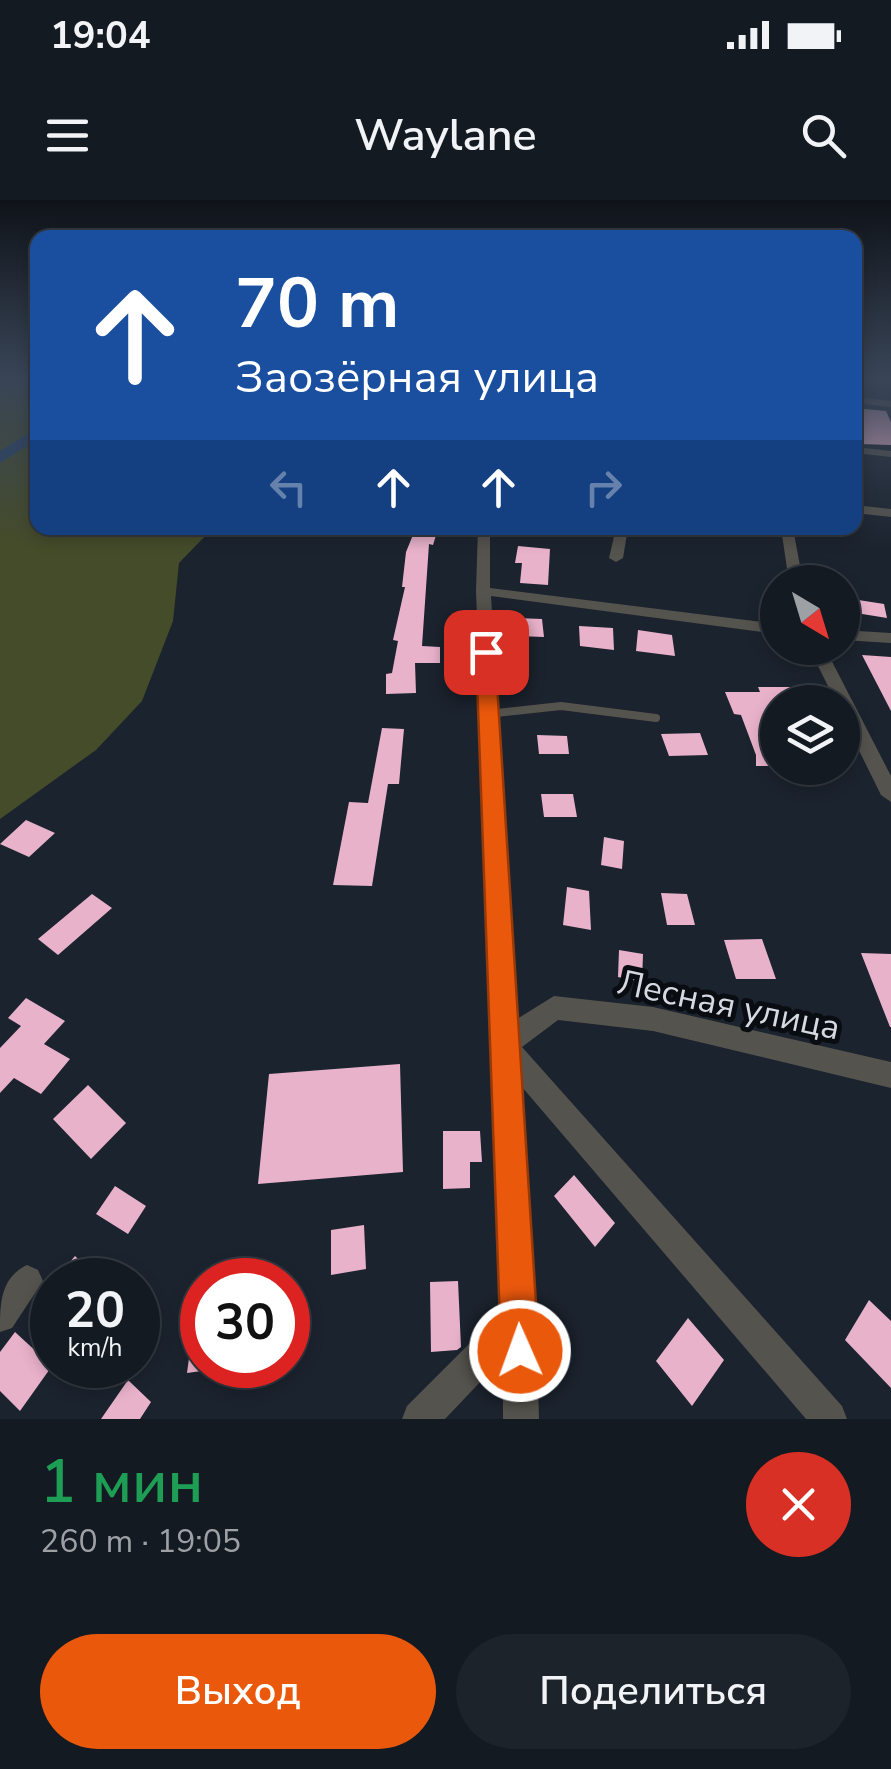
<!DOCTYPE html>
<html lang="ru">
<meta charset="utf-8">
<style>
:root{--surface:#141a22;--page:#1d232a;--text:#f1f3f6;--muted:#9da1a5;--line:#333840;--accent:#ea580c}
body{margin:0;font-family:"Nunito Sans",sans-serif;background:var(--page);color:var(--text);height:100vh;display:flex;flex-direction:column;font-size:38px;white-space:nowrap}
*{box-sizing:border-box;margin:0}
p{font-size:32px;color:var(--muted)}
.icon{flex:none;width:55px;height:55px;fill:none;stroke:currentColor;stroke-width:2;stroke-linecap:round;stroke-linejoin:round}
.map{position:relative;height:1219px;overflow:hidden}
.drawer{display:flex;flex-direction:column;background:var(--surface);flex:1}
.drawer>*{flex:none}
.banner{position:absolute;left:30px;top:30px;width:832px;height:305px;border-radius:20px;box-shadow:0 5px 15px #0003,0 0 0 2px var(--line);background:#1a4fa0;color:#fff;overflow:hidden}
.needle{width:65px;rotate:142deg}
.buttons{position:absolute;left:760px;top:365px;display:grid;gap:20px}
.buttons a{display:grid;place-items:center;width:100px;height:100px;border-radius:50%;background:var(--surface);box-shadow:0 5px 15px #0003,0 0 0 2px var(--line);font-size:50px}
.speed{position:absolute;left:30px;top:1058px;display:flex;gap:20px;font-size:50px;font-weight:700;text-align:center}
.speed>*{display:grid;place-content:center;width:130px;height:130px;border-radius:50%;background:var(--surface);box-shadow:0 5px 15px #0003,0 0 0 2px var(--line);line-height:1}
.speed small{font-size:25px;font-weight:400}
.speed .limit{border:15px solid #d22;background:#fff;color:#111}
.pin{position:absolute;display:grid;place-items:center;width:85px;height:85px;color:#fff;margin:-42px;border-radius:20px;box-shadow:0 5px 15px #0006}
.me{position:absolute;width:110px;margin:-55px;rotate:358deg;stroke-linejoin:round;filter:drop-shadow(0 0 8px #0008)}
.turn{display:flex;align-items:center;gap:35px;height:210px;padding:0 40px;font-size:45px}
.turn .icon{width:130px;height:130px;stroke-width:2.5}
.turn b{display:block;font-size:70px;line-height:85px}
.lanes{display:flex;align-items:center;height:95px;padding:0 40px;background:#0003;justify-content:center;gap:50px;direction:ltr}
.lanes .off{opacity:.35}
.round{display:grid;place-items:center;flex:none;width:105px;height:105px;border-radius:52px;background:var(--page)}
.head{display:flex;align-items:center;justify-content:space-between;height:170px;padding:0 40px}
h1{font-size:60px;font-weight:600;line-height:75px;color:#1e9e55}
.action{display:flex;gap:20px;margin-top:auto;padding:20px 40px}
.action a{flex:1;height:115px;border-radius:60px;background:var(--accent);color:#fff;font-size:40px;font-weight:600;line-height:115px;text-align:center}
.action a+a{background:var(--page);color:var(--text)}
.status{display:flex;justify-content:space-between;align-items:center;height:70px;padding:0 50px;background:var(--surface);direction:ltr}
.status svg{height:28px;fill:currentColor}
header{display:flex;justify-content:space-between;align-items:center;height:130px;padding:0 40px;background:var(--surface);font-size:45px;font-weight:600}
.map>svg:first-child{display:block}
.green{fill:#454c29}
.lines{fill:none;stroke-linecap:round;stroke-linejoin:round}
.river{fill:#264368;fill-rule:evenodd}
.building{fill:#e9b2cb}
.lane{stroke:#55534d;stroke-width:8}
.street{fill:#55534d;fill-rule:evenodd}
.route{fill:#ea580c;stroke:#983908;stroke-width:2.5}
.labels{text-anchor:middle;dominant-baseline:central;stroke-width:10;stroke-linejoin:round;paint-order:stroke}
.near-street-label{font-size:35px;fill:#d5dae2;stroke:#090c11}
</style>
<div class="status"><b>19:04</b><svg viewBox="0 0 49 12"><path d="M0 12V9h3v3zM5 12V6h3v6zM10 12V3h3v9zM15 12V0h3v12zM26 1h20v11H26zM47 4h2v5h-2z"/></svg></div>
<header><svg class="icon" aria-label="menu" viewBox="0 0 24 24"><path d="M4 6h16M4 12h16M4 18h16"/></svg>Waylane<svg class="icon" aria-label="search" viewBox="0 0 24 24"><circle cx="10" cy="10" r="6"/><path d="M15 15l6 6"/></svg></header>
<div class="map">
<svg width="891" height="1219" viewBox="0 0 891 1219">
<rect width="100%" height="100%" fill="#1b232e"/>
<path class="green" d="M4 179 37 181 38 328H213L179 363 173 421 142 501 96 550 0 619V181Z"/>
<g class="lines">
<path class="river" d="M38 227V239L0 263V251Z"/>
</g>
<path class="building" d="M855 208 886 211 891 222V245L859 244Z
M415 330 437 332 433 345 429 344 422 446 440 447V463H415L416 493 386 494V474L392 473 398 441 393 440 405 387H402L406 352Z
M518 346 550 349 548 385 520 383 522 363H515Z
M842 379H847L852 399 884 404 887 418 856 413 858 420 842 418Z
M516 418 542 419 544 437 517 436Z
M579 426 613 428 614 450 580 446Z
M638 430 672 435 675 456 636 451Z
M862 455 891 457V511Z
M758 487H790L798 502H778V537L770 536 778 566H756V555L741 515 734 514 725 492H760Z
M382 528 404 529 399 584H388L372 686 333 685 349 602 368 603Z
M700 533 708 555 669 556 661 534Z
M537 535 567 536 569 554H539Z
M541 594H573L577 617H544Z
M26 620 55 633 29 657 0 644Z
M604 637 624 641 622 669 601 665Z
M567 687 589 691 591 730 563 725Z
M661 693 687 694 695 725H667Z
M92 694 112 708 58 755 38 739Z
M762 739 776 779H736L724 740Z
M619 750 643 754 642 782 618 777Z
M861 753 891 754V827H890Z
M26 798 65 821 44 844 70 859 41 894 14 878 0 893V848L21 826 8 818Z
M400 864 403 972 258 984 269 874Z
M88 885 126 923 91 959 53 919Z
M443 931H480L482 962H470V988L443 989Z
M574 975 615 1023 595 1047 554 996Z
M115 986 146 1006 128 1034 96 1014Z
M364 1025 366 1069 331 1075V1030Z
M75 1056 100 1080H55Z
M458 1081 461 1147 457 1150 431 1152 430 1082Z
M869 1100 891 1121V1188L845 1140Z
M688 1118 724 1160 692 1206 656 1161Z
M194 1120 202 1121V1171L187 1173Z
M15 1132 52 1166 20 1211 0 1191V1152Z
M128 1180 151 1202 140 1219H101Z"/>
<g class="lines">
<path class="lane" d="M488 514 561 506 656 518"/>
<path class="street" d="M855 197 891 201V207L855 203Z
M855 247 891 251V257L855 253Z
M855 305 891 309V317L855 313Z
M478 328H490V388L778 424V434L491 396 517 819 554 796 653 807 891 862V888L653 831 558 820 522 847 842 1206 847 1219H806L522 887 536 1117 539 1219H503V1158L445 1219H402L407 1206 503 1110 493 853 490 845 493 838 476 391Z
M616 328H628L623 358 616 362 609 358Z
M781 328H793L803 382H789Z
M842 430 891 433V443L842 440Z
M809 448H825L891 576V602L881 595 842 516V502H836Z
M27 1065 38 1070 43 1081 12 1128 0 1132C0 1104 0 1078 27 1065Z"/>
</g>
<linearGradient id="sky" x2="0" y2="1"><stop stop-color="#0f1319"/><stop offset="0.51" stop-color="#394557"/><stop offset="1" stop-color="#394557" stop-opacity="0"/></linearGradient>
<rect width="891" height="350" fill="url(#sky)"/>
<path class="route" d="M486 447 495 452 539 1151 534 1165 520 1170 507 1165 501 1151 476 452Z"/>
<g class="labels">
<g class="near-street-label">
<text transform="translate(729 805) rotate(12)">Лесная улица</text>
</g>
</g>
</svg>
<div class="buttons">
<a><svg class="needle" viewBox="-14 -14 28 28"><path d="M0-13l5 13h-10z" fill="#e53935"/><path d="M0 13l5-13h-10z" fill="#9da1a5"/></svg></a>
<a><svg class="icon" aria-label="layers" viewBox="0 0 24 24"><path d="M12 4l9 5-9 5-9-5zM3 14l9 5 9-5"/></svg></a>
</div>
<div class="speed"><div>20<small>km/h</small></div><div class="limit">30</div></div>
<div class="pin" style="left:486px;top:452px;background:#d93025"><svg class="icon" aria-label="arrive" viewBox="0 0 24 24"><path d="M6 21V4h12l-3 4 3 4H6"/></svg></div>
<svg class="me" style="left:520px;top:1151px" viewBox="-20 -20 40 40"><circle r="17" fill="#ea580c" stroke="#fff" stroke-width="3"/><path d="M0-11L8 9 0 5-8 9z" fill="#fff"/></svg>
<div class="banner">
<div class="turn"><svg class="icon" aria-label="ahead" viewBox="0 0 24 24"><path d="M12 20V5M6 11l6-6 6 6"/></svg><div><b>70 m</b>Заозёрная улица</div></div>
<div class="lanes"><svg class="icon off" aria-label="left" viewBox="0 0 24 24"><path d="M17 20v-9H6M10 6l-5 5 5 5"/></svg><svg class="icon" aria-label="ahead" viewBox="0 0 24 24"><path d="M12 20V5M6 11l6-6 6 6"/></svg><svg class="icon" aria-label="ahead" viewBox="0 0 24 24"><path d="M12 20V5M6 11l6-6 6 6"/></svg><svg class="icon off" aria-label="right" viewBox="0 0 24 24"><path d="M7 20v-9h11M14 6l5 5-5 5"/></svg></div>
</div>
</div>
<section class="drawer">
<div class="head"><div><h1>1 мин</h1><p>260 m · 19:05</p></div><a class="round" style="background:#d93025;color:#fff"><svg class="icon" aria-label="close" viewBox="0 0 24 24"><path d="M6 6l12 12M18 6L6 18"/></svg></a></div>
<div class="action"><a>Выход</a><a>Поделиться</a></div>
</section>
